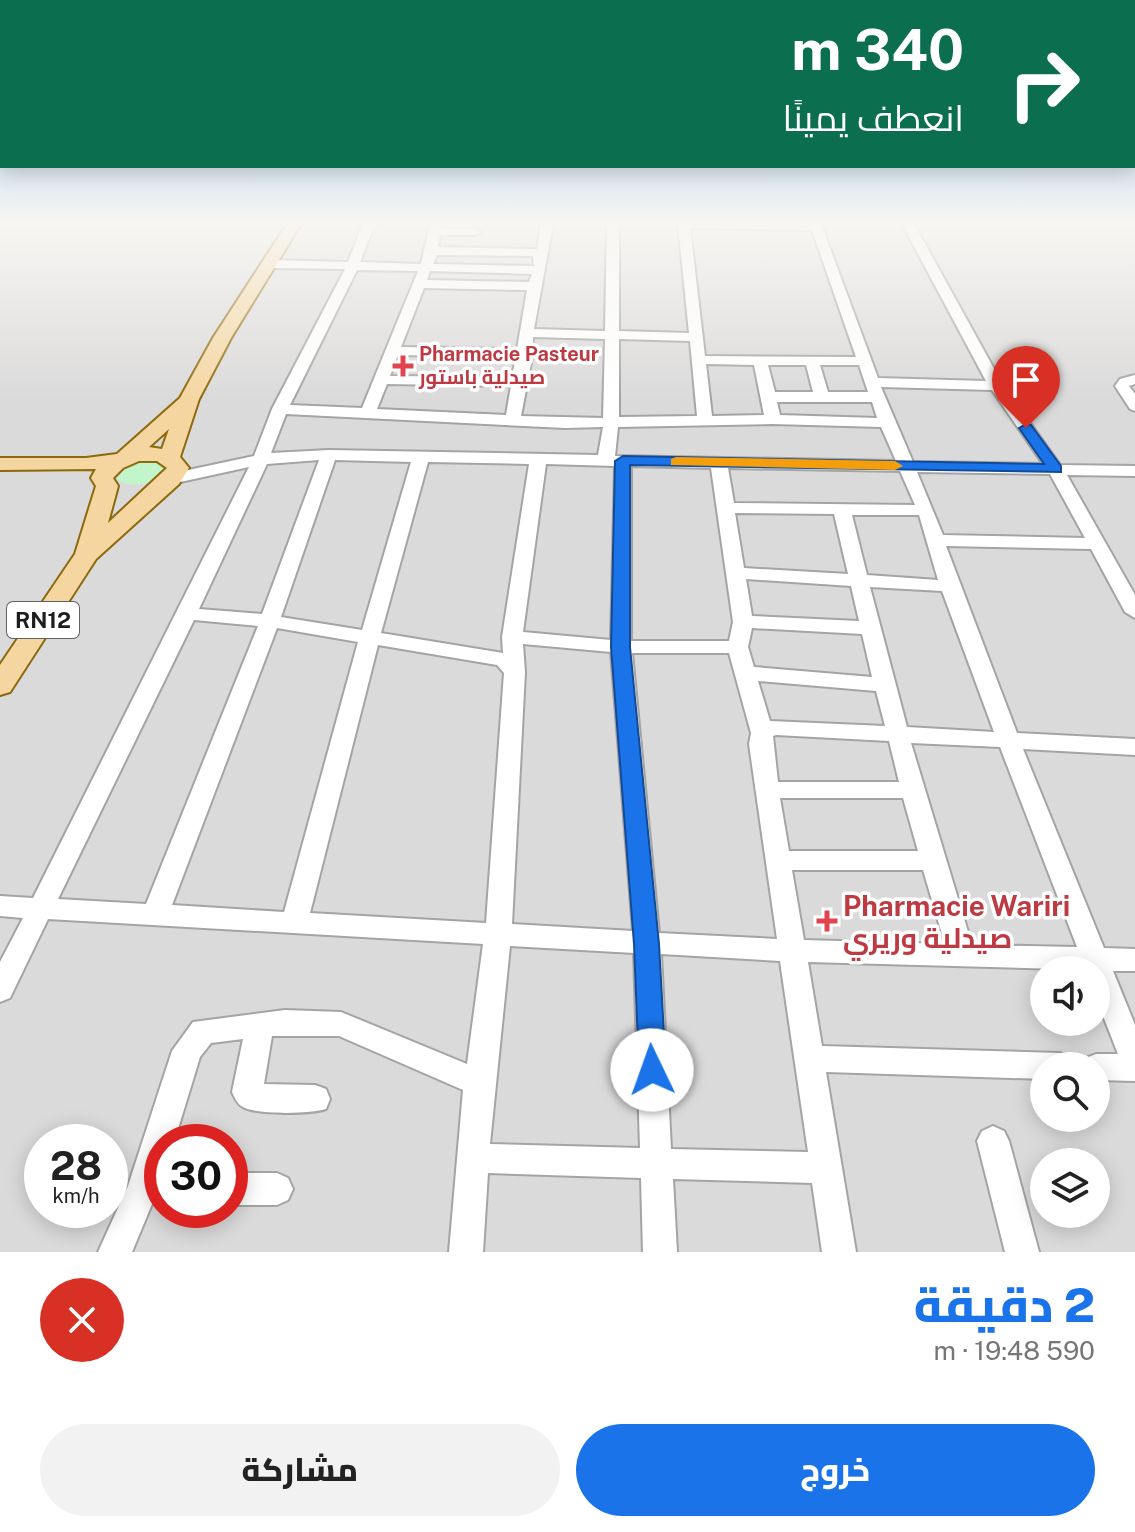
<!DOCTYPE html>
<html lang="ar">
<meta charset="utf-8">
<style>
:root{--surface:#fff;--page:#f2f2f2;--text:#222;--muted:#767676;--accent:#1a73e8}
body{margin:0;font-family:"Public Sans",Cairo,sans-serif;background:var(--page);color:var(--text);direction:rtl;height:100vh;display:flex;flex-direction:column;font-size:30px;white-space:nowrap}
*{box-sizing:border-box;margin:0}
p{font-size:26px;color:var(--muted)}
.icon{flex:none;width:44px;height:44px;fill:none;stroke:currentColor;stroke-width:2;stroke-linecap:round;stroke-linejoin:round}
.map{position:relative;height:1252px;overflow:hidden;direction:ltr}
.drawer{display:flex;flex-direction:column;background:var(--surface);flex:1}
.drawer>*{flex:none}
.banner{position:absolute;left:0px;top:0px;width:1136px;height:168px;box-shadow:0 4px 20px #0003;direction:rtl;background:#0b6e4f;color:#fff;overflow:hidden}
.controls{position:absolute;left:1030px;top:956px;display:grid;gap:16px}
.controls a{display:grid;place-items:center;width:80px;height:80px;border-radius:50%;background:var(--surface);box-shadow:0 4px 20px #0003;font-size:40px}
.speed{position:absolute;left:24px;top:1124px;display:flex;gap:16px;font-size:40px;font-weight:700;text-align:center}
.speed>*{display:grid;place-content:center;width:104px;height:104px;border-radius:50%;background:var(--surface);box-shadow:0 4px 20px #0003;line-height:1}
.speed small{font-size:20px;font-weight:400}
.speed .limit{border:12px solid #d22;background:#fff;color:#111}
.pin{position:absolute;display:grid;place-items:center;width:68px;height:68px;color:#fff;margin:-82px -34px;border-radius:50% 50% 50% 0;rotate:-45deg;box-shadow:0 0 8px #0007}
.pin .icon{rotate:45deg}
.me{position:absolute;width:88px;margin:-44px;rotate:357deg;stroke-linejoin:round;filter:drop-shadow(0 0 6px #0008)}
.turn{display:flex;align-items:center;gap:28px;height:168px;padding:0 40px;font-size:36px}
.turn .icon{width:104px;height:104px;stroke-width:2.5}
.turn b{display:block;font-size:56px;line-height:68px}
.round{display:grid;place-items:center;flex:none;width:84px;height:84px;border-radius:42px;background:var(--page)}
.head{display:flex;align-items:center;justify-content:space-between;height:136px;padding:0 40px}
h1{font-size:48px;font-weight:800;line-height:60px;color:var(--accent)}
.button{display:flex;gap:16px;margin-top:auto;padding:16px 40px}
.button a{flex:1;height:92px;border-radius:48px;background:var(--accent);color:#fff;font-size:32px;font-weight:800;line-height:92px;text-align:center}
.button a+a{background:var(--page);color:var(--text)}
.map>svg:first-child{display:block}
.residential{fill:#dbdada;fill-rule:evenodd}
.park{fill:#c3f5ca}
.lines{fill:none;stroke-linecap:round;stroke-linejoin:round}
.minor-casing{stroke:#a4a4a4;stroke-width:4}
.major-casing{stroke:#8c690a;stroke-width:4}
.minor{fill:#fff;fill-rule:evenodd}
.major{fill:#f5d6a1;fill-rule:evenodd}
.route{fill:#1a73e8;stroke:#114b97;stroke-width:2}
.slow{fill:#f59e0b}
.health-dot{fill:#e0444e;stroke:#fff;stroke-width:3}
.labels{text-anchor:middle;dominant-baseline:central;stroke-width:7;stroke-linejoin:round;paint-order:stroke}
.far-health-label{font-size:20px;font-weight:bold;fill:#be3a42;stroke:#fff;text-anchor:start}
.shield{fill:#fff;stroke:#616161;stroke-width:2}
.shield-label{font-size:22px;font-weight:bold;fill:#1d1d1d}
.near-health-label{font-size:28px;font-weight:bold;fill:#be3a42;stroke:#fff;text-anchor:start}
</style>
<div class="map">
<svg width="1135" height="1252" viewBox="0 0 1135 1252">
<rect width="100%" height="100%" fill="#eeebe4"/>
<path class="residential" d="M0 224H1135V1252H0ZM1044 970H1096V1022H1044ZM1044 1066H1096V1118H1044ZM42 1142H110V1210H42ZM162 1142H230V1210H162ZM1044 1162H1096V1214H1044Z"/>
<path class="park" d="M143 461 158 462 166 470C154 485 134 489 117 480V473L127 465Z"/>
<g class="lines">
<g class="minor-casing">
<path id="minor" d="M363 224H375L360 262 421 264 430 224H442L441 229H475L481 232 475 235H440L438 247 537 249 541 224H553L534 329 605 331 607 224H619V331L689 333 678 224H821L878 378 986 381 902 224H914L1003 385 1060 465 1135 466V476L1067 475 1135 595V618L1125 612 1091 549 946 546 1017 733 1135 739V755L1023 749 1104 948 1135 949V971H1113L1135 1025V1081L1096 1080V1066H1082L1086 1058 1096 1054H1118L1096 998V970L808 962 822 1046 1060 1053 1070 1057 1075 1066H1044V1079L826 1072 856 1252H822L812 1183 673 1179 677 1252H643L641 1178 488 1173 483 1252H449L463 1090 339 1036H272L264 1084 315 1085 326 1089 330 1099 326 1109C311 1114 257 1115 243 1107 237 1104 235 1098 232 1092L243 1039 211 1043 200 1057 174 1142H162V1180L132 1252H98L128 1186 172 1051 193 1022 285 1010 341 1012 467 1064 483 944 48 919 10 998 0 1002V962L23 918 0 916V896L33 898 249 467 171 484 163 479 165 475 254 456 272 409 345 269 270 268 264 264 270 260 348 262ZM690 228 812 230 856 357 705 356ZM437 255 533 256 534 266 433 264ZM357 270 418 271 362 408 290 405ZM430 271 532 274 529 282 427 280ZM424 288 527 290 517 349 401 347ZM533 337 605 339 603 418 521 416 533 353ZM619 339 690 341 697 416 619 417ZM398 355 516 357 512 377 390 376ZM706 364 754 365 764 415 712 416ZM768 365H806L813 392H775ZM820 365H859L868 392H828ZM387 384 511 386 506 415 377 409ZM881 387 992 390 1043 464 913 462ZM777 402H872L877 418 780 415ZM286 414 565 428 603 427 598 455 329 450 271 453ZM773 424 881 427 896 461 615 456 618 427ZM319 460 262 614 199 609 267 464ZM335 460 411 462 362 630 281 617ZM428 462 529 464 502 637 503 653 381 633ZM546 464 615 466 611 640 523 632ZM631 466 711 468 733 622 729 641H631ZM728 468 900 471 915 505 734 503ZM917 472 1050 474 1085 538 943 535ZM735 513 834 514 848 574 744 568ZM852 515H919L938 580 867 575ZM746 579 851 586 859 621 752 616ZM870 587 942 591 994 732 907 727ZM194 620 258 626 146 904 58 899ZM277 628 358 642 284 912 172 905ZM752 628 862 634 872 677 754 667 748 647ZM523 644 611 652 633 931 512 924 525 672ZM378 645 497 665 504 673 486 923 310 913ZM632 653H729L751 733 749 744 777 939 659 933ZM758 681 876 691 885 726 770 721ZM776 735 889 741 899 782H778L773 736ZM911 743 1000 747 1077 947 972 945ZM780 798H903L918 851H789ZM792 870H923L945 944 804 940ZM510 946 634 953 640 1148 490 1144ZM661 954 780 961 808 1152 671 1149Z
M1135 375V384L1129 386 1135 394V411L1130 409 1115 386 1120 379Z
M993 1126 1004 1131 1009 1141 1039 1252H1005L977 1141 982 1131Z
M230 1173H277L288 1178 293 1189 288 1200 277 1205H230Z"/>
</g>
<g class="major-casing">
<path id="major" d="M287 224H301L231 338 199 399 180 457 189 468 179 484 96 559 10 692 0 695V665L75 554 96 486 91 478 96 469 0 470V458H86L117 454 180 398 213 338ZM169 429 162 449 149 447ZM139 461H157L167 468 108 523 118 486 113 478 123 468Z"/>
</g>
<use href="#minor" class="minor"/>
<use href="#major" class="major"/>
</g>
<linearGradient id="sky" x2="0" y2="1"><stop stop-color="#8ebde2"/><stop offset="0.56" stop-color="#f7f6f3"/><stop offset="1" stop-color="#f7f6f3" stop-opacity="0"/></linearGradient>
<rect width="1135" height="399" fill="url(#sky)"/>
<path class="route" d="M1026 424 1031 425 1061 466V472L630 465V647L659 944 666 1070 662 1078 652 1082 643 1078 639 1070 634 944 611 647 615 461 623 456 1044 464 1019 428Z"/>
<path class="slow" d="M676 457 895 461 903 466 895 470 671 465V459Z"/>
<g class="health-dot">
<path d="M399 354h8v8h8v8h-8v8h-8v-8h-8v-8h8z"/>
<path d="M823 909h8v8h8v8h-8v8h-8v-8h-8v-8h8z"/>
</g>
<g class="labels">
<g class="far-health-label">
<text x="419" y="354">Pharmacie Pasteur<tspan x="419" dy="23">صيدلية باستور</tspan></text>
</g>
<rect class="shield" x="7" y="602" width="72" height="36" rx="6"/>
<g class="shield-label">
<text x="43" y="620">RN12</text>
</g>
<g class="near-health-label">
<text x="843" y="905">Pharmacie Wariri<tspan x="843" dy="32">صيدلية وريري</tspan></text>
</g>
</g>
</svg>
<div class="controls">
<a><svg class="icon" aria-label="sound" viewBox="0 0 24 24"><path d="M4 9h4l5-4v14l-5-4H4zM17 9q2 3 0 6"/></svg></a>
<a><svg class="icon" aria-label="search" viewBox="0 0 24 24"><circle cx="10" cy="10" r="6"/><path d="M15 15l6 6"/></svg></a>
<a><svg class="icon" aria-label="layers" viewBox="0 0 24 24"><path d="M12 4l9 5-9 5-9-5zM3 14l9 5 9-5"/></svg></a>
</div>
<div class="speed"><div>28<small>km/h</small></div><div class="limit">30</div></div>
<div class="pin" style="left:1026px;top:428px;background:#d93025"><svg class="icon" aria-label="arrive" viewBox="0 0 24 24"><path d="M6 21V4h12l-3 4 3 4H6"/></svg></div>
<svg class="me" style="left:652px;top:1070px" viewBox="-20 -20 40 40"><circle r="19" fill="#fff"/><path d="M0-13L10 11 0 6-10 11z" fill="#1a73e8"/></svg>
<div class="banner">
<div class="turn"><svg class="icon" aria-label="right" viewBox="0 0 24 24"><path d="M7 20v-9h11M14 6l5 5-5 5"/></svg><div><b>340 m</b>انعطف يمينًا</div></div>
</div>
</div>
<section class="drawer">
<div class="head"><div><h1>2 دقيقة</h1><p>590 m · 19:48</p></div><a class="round" style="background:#d93025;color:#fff"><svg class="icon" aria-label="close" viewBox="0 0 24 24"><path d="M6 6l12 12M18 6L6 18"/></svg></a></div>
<div class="button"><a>خروج</a><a>مشاركة</a></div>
</section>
